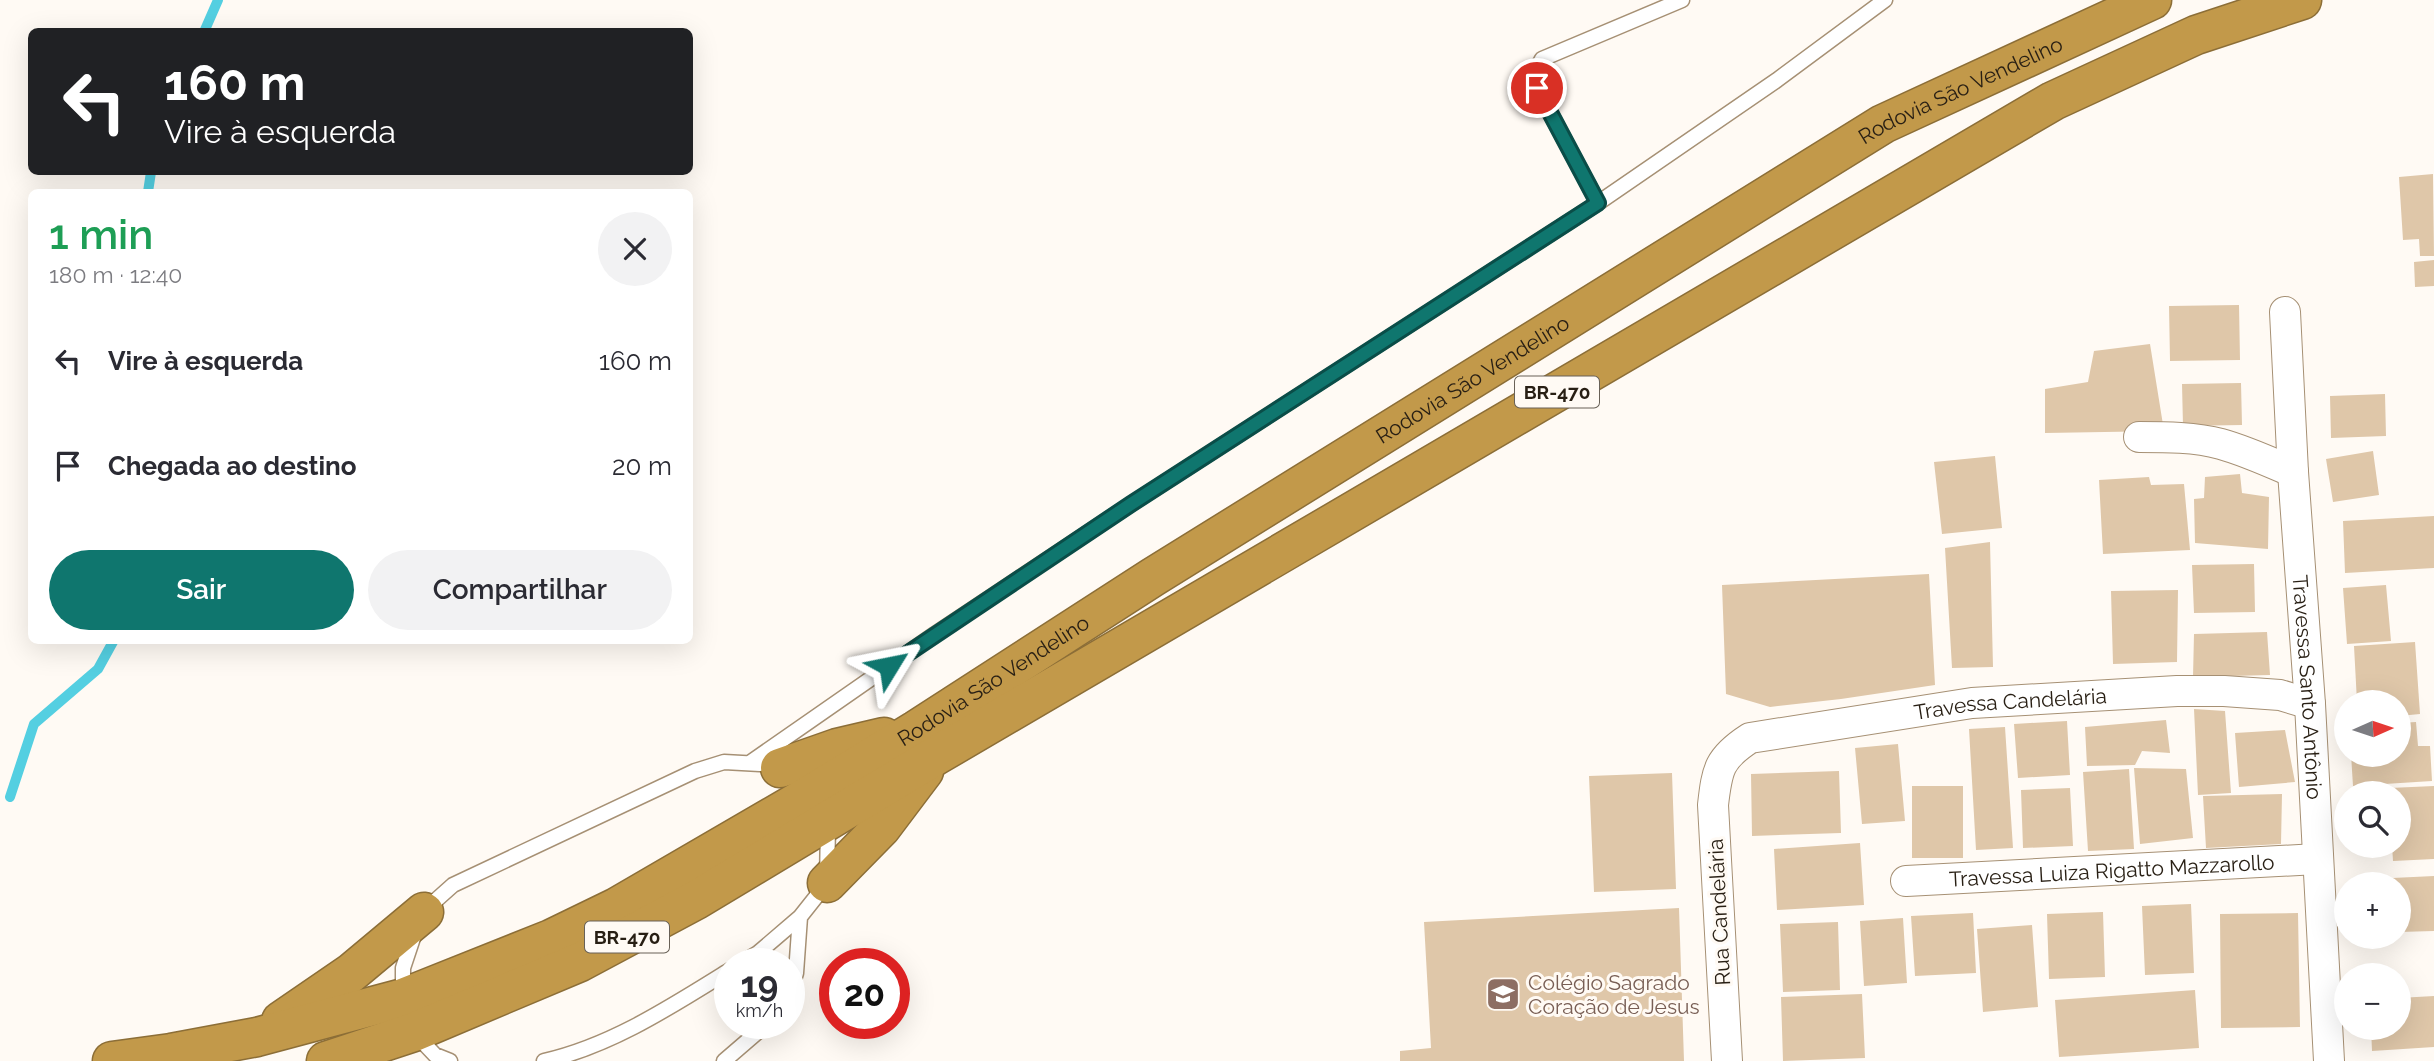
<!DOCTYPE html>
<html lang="pt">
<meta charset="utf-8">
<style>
:root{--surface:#fff;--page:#f2f2f3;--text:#2b2b33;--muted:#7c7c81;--accent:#0f766e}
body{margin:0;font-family:Raleway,sans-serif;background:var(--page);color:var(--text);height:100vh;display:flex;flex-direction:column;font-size:26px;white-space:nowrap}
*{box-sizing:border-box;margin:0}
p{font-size:23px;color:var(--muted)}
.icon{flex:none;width:38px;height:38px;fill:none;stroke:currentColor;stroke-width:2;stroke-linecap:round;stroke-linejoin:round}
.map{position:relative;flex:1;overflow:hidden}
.side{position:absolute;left:28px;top:189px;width:665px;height:455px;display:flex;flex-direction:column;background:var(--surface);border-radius:10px;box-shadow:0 7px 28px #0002}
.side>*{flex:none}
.banner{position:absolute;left:28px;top:28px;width:665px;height:147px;border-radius:10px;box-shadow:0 7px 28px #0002;background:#202124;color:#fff;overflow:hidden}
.needle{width:46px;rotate:87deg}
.buttons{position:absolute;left:2334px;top:690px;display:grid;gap:14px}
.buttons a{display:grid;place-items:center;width:77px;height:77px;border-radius:50%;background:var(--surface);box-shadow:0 7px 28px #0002;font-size:35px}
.speed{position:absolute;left:714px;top:948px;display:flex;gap:14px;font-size:35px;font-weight:700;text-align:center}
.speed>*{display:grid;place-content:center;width:91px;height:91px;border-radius:50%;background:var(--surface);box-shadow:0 7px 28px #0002;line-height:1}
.speed small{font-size:18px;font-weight:400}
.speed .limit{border:10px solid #d22;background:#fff;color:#111}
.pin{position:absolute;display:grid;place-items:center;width:60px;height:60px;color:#fff;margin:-30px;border:4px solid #fff;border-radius:50%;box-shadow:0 2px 7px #0007}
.me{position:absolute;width:77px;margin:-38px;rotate:55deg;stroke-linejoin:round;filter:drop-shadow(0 0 5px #0008)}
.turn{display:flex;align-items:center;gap:24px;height:147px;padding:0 21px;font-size:32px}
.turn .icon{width:91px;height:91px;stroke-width:2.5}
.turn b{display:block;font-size:49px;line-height:60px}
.round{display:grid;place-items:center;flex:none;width:74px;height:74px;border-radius:37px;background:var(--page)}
.summary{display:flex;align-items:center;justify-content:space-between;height:119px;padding:0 21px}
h1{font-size:42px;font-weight:600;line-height:52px;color:#1e9e55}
.cta{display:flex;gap:14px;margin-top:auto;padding:14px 21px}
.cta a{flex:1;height:80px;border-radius:42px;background:var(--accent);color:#fff;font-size:28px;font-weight:600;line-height:80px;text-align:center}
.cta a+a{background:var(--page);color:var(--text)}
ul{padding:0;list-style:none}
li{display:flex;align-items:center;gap:21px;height:105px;padding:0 21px}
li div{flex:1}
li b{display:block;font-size:26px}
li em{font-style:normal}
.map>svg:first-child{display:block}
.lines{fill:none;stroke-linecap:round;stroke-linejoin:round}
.stream{stroke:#54cfe1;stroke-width:10}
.building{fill:#dfc7a9}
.lane-casing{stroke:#a69074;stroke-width:17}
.street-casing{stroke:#a69074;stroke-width:32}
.highway-casing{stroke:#8c6e37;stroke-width:41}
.lane{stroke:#fff;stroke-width:14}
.street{stroke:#fff;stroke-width:30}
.highway{stroke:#c2994a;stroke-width:38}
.route-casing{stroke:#0a4d48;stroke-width:18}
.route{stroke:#0f766e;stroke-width:12}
.labels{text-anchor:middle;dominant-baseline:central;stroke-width:6;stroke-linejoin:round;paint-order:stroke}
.shield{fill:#fffaf4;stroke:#686157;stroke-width:2}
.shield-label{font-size:19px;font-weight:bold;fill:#281f14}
.street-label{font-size:21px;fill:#281f14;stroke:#fffaf4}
.education-label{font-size:21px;fill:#785e54;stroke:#fffaf4;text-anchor:start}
</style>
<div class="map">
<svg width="2434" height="1061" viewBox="0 0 2434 1061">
<rect width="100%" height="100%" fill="#fffaf4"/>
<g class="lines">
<path class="stream" d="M204 32 218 0
M148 192 151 172
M10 797 34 724 98 669 114 640"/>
</g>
<path class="building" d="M2433 174 2434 256H2420L2419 239 2403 240 2399 177Z
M2434 260V286L2415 287 2414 262Z
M2239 305 2240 360 2170 361 2169 306Z
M2150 344 2164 431 2045 433V389L2088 382 2094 351Z
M2241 383 2242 425 2183 426 2182 384Z
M2385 394 2386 436 2331 438 2330 396Z
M2373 451 2379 495 2333 502 2326 459Z
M1995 456 2002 528 1942 534 1934 462Z
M2240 474 2242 493 2269 497 2268 549 2195 543 2194 499 2204 498 2205 477Z
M2149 477 2151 485 2184 484 2190 550 2103 554 2099 480Z
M2434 516V568L2345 573 2343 521Z
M1990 542 1993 667 1952 668 1945 548Z
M2254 564 2255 612 2194 613 2192 565Z
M1929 574 1935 685 1841 699 1770 707 1726 694 1722 585Z
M2386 585 2391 641 2347 644 2343 588Z
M2178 590 2177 662 2113 664 2111 591Z
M2267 632 2270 675 2193 677 2194 634Z
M2415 642 2420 714 2399 716V702H2357L2354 646Z
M2194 709 2225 711 2231 793 2198 795Z
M2166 720 2170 753 2142 751 2135 765 2087 766 2085 727Z
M2067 721 2070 775 2018 778 2014 724Z
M2416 722 2418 746H2430L2432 781 2353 786 2351 754H2399V723Z
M2005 727 2013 848 1976 850 1969 729Z
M2285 730 2295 782 2239 787 2235 733Z
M1898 744 1905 821 1862 824 1855 748Z
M2134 768 2186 769 2193 838 2140 844Z
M2129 769 2134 849 2088 851 2083 772Z
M1839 771 1841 833 1752 836 1751 774Z
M1672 773 1676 889 1594 892 1589 776Z
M1912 786H1963V858H1912Z
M2434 786V859L2393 861 2392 845H2399V793H2390V788Z
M2070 788 2073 846 2023 848 2021 790Z
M2282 794 2281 844 2206 848 2203 796Z
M1860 843 1864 905 1777 910 1774 849Z
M2434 876V931L2399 932V884H2372V879Z
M2191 904 2194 973 2145 975 2142 906Z
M1679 908 1684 1061H1400V1051L1431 1048 1424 922Z
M2103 912 2105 977 2049 979 2047 914Z
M1973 913 1976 973 1915 976 1911 916Z
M2298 913 2300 1027 2221 1028 2220 914Z
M1903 918 1907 983 1864 986 1860 921Z
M1838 922 1840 990 1783 992 1780 924Z
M2032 925 2038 1007 1983 1012 1977 929Z
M2195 990 2199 1048 2059 1057 2055 1000Z
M1862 994 1865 1058 1783 1061 1781 997Z
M2434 996V1047L2372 1051 2371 1027H2399V998Z"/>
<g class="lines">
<g class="lane-casing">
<path id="lane" d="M1598 203 1537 88 1535 72 1542 59 1682 0
M751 762 935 634 1131 504 1598 203 1777 80 1885 0
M425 910 453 885 695 771 724 762 760 764
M740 964 758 953 800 917 827 883 828 824
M403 996V968L414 935
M789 996 796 973 800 917
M416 1035 435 1055 450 1061
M544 1061C611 1046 672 1006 730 970
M724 1061 767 1024"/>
</g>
<g class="street-casing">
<g id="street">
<path id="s1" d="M2285 312 2293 472 2310 704 2329 1061"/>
<path d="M2139 437C2166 437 2195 437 2221 444 2246 451 2270 462 2293 472"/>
<path id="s2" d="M1906 881 2317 859"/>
<path id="s3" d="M1727 1061 1713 805C1717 769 1719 758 1750 738L1972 703 2177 691H2224L2280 695 2310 704"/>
</g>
</g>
<g class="highway-casing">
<g id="highway">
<path d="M780 768 837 748 884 737"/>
<path d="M827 883 881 828 924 771"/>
<path d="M281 1021 351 973 424 912"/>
<path id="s4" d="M112 1061 171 1053 257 1037 403 998 551 939 617 907 813 793 916 730 1153 577 1883 124 2152 0"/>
<path d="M326 1061 414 1032 580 962 696 900 937 755 2053 101 2196 35 2302 0"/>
</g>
</g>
<use href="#lane" class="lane"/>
<use href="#street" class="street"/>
<use href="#highway" class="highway"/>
</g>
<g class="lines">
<g class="route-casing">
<path id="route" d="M889 666 1131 504 1598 203 1537 88"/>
</g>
<use href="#route" class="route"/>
</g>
<defs>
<g id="school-square" transform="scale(1.75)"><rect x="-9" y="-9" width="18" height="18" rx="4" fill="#8d6e63" stroke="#fffaf4"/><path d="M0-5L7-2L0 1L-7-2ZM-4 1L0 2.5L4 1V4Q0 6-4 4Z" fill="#fff"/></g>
</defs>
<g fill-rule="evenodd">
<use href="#school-square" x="1503" y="994"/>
</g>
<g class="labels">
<g class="shield">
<rect x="1515" y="376.5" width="84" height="31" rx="5"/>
<rect x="585" y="921.5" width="84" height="31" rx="5"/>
</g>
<g class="shield-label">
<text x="1557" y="392">BR-470</text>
<text x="627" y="937">BR-470</text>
</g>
<g class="street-label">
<text stroke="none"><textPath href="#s4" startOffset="2104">Rodovia São Vendelino</textPath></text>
<text stroke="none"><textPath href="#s4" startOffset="1536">Rodovia São Vendelino</textPath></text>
<text stroke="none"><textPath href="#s4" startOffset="970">Rodovia São Vendelino</textPath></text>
<text stroke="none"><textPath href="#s1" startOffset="376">Travessa Santo Antônio</textPath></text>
<text stroke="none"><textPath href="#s3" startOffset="600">Travessa Candelária</textPath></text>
<text stroke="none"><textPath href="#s2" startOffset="206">Travessa Luiza Rigatto Mazzarollo</textPath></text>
<text transform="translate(1719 912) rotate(-93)">Rua Candelária</text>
</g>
<g class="education-label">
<text x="1528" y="982">Colégio Sagrado<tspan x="1528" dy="24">Coração de Jesus</tspan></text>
</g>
</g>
</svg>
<div class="buttons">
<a><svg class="needle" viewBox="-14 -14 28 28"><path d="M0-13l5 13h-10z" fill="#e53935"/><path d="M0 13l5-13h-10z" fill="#7c7c81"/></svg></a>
<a><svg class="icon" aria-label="search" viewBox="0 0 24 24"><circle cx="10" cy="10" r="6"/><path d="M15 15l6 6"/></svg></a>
<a>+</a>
<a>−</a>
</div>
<div class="speed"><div>19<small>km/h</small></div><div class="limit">20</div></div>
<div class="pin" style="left:1537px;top:88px;background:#d93025"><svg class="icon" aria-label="arrive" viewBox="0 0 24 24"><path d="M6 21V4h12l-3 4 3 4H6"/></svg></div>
<svg class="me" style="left:889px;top:666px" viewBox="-20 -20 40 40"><path d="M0-17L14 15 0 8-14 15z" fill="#0f766e" stroke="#fff" stroke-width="4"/></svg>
<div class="banner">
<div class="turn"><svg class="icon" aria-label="left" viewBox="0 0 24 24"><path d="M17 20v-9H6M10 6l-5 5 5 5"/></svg><div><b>160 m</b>Vire à esquerda</div></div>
</div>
<section class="side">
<div class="summary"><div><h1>1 min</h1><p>180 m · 12:40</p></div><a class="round"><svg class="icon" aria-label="close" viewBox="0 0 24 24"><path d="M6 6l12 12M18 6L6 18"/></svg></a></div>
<ul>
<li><svg class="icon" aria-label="left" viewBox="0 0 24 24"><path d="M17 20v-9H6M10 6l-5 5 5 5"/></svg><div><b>Vire à esquerda</b></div><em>160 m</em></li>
<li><svg class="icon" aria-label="arrive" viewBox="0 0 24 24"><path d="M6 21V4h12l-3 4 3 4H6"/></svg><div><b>Chegada ao destino</b></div><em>20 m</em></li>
</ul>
<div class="cta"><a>Sair</a><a>Compartilhar</a></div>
</section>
</div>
